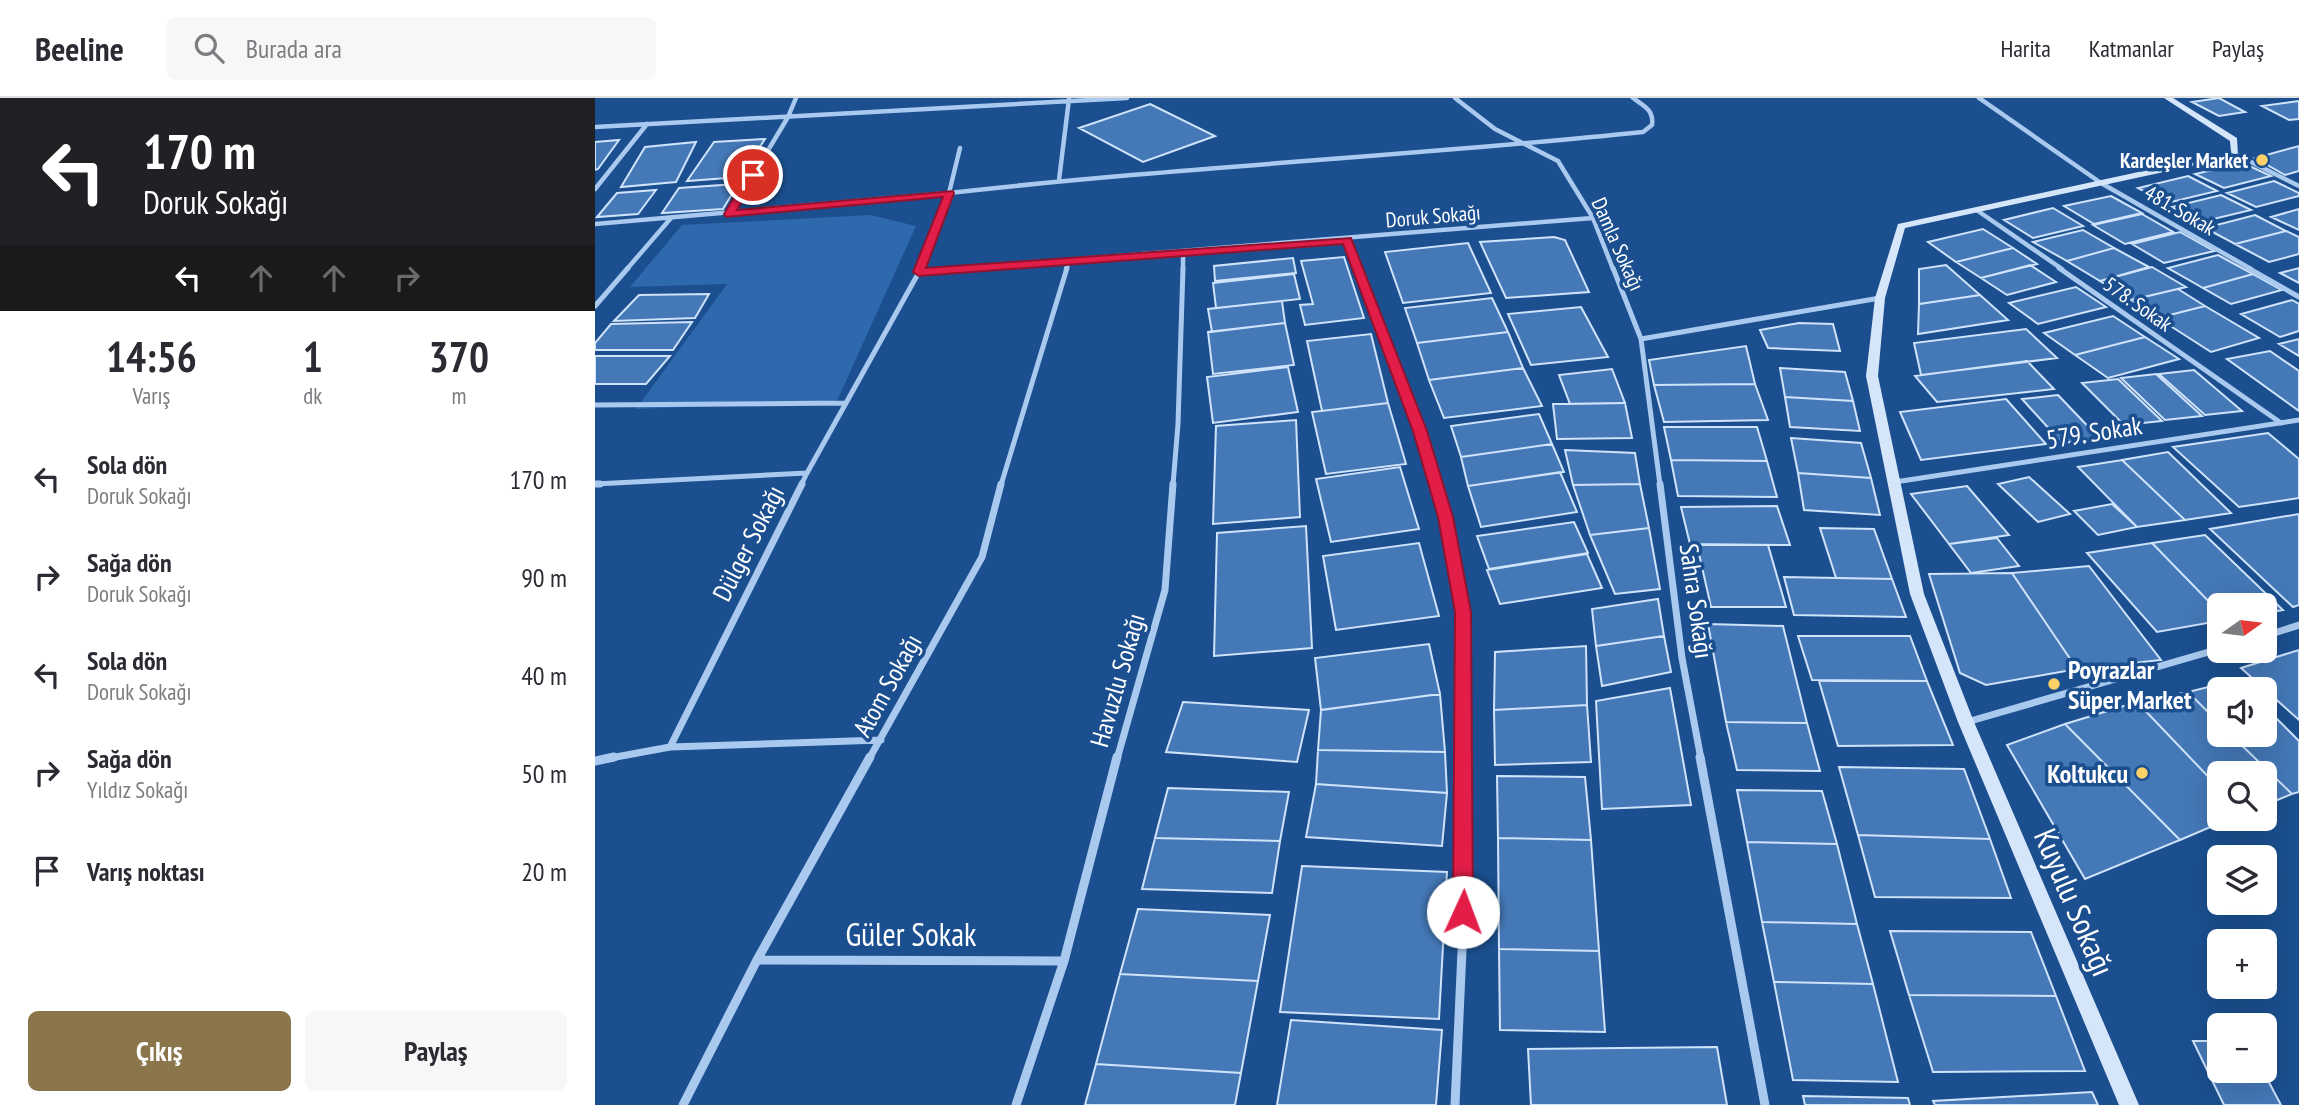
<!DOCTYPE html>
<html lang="tr">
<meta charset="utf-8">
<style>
:root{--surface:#fff;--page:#f7f7f7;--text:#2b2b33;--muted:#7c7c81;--line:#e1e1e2;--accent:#8a764a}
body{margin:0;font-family:"PT Sans Narrow",sans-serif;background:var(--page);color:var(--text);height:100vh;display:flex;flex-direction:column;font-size:26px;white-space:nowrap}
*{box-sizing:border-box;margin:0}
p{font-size:23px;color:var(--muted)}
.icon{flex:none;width:38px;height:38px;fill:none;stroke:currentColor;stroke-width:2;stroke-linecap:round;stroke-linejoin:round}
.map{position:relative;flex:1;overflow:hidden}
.sheet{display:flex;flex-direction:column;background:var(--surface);width:595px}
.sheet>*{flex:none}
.top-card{background:#202124;color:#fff;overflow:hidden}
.needle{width:46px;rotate:76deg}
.fabs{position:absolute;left:1612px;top:495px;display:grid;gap:14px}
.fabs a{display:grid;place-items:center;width:70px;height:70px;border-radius:10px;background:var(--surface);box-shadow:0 7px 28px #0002;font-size:35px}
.pin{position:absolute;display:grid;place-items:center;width:60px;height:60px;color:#fff;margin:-30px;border:4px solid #fff;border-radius:50%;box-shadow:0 2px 7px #0007}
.me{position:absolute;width:77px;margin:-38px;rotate:2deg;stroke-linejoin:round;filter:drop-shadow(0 0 5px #0008)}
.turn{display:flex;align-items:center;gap:24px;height:147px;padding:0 28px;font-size:32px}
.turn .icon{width:91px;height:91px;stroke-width:2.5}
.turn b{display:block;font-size:49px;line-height:60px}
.lanes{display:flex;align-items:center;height:66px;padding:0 28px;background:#0003;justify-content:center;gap:35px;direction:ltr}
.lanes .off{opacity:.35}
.eta{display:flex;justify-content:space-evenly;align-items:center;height:119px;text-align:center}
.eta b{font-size:42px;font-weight:700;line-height:49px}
.primary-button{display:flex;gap:14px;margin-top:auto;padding:14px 28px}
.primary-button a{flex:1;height:80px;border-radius:10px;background:var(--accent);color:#fff;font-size:28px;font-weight:700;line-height:80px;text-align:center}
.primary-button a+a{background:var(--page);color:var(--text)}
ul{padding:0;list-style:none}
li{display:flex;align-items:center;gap:21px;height:98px;padding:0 28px}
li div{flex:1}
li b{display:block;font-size:26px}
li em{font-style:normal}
header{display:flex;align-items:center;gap:42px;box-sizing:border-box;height:98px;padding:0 35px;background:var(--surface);border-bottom:2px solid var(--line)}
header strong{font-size:33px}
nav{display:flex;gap:38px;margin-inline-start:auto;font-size:24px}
.search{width:490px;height:63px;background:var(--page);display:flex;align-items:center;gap:18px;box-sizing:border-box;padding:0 24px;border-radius:10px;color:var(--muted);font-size:26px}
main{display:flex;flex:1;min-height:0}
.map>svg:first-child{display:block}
.green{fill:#2e69ad}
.building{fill:#4478b7;stroke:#cfe3fa;stroke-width:2}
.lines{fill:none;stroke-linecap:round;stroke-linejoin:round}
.street-far3{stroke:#a9c9ee;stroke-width:4.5}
.street-far2{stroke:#a9c9ee;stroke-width:5}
.street-far1{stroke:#a9c9ee;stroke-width:7}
.street{stroke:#a9c9ee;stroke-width:9}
.secondary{fill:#d6e6fa;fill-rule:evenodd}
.route{fill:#e11d48;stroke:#92132f;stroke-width:2}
.poi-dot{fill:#ffd166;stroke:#1b4f8f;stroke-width:2.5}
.labels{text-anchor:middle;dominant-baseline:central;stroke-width:7;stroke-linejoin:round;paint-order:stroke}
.far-poi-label{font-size:21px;font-weight:bold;fill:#fff;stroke:#1b4f8f;text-anchor:end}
.far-street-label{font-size:21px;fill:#fff;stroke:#1b4f8f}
.street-label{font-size:26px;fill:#fff;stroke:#1b4f8f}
.poi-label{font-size:26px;font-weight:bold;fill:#fff;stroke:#1b4f8f;text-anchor:start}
.near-street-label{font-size:32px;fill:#fff;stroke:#1b4f8f}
</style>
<header>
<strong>Beeline</strong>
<div class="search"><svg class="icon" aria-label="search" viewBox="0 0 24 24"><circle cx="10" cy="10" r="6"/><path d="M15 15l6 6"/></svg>Burada ara</div>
<nav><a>Harita</a><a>Katmanlar</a><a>Paylaş</a></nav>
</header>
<main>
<section class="sheet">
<div class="top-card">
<div class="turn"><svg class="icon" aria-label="left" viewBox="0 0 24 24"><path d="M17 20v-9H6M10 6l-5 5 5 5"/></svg><div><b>170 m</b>Doruk Sokağı</div></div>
<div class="lanes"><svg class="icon" aria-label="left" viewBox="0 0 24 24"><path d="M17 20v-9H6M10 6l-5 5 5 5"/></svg><svg class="icon off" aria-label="ahead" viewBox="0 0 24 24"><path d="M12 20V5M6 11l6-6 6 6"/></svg><svg class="icon off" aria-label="ahead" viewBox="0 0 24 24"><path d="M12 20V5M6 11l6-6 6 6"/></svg><svg class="icon off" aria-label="right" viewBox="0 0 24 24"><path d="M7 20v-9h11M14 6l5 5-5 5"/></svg></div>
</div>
<div class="eta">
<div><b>14:56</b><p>Varış</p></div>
<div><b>1</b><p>dk</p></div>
<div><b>370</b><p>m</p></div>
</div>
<ul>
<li><svg class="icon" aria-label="left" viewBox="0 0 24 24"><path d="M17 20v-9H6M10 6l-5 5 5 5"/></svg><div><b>Sola dön</b><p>Doruk Sokağı</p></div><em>170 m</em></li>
<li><svg class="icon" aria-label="right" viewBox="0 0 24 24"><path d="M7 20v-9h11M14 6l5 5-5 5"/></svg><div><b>Sağa dön</b><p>Doruk Sokağı</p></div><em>90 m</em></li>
<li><svg class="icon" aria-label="left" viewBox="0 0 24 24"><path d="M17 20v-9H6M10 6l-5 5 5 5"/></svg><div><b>Sola dön</b><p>Doruk Sokağı</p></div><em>40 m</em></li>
<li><svg class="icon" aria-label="right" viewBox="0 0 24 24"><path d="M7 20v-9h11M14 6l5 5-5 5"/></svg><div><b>Sağa dön</b><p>Yıldız Sokağı</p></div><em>50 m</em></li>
<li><svg class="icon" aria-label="arrive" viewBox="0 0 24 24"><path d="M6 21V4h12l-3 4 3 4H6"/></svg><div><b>Varış noktası</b></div><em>20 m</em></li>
</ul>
<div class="primary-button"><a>Çıkış</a><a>Paylaş</a></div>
</section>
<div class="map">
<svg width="1704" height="1007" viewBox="0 0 1704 1007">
<rect width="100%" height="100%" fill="#1b4f8f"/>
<path class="green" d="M275 117 321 128 242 303 41 311 132 186 35 189 87 127Z"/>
<path class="building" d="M1624 0 1650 14 1624 18 1597 4Z
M1704 3V21L1694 22 1667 8Z
M555 6 620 38 548 64 484 30Z
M170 41 145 79 92 83 119 44Z
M24 42 3 71 0 72V44Z
M101 44 81 84 26 89 50 49Z
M1704 48V73L1690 77 1660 60Z
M1648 65 1676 78 1629 90 1600 76Z
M1593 78 1622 93 1572 105 1543 90Z
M1679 83 1704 95V98L1661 109 1632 95Z
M143 86 128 111 67 115 84 90Z
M61 92 43 116 2 119 22 95Z
M1626 97 1656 112 1606 124 1577 109Z
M1516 98 1547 115 1499 126 1469 108Z
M1458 110 1488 128 1438 140 1409 122Z
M1704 111V132L1676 119Z
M1547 116 1578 134 1530 146 1498 127Z
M1660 117 1691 133 1640 146 1610 130Z
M1388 131 1418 150 1361 164 1333 144Z
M1488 132 1519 150 1472 163 1438 144Z
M1691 133 1704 139V156L1674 164 1640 146Z
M1585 134 1619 153 1569 165 1537 146Z
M959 139 970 142 994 194 911 200 885 144Z
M873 145 896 195 808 205 790 154Z
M1418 150 1442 166 1386 180 1361 164Z
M1519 150 1554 169 1505 183 1472 163Z
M1623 157 1658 176 1608 190 1573 170Z
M749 159 769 220 710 227 705 207 718 206 706 163Z
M698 160 701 175 620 183 619 168Z
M1351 167 1385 197 1324 206V171Z
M1435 167 1461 184 1412 197 1386 180Z
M1557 169 1591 189 1536 202 1505 183Z
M1704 170V185L1685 175Z
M699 176 705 201 621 210 618 185Z
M1658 176 1687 192 1636 206 1608 190Z
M1481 189 1511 209 1443 226 1414 205Z
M1583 191 1610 208 1563 220 1536 202Z
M114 196 100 220 19 223 44 197Z
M1385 197 1413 222 1323 236 1324 206Z
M897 200 913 234 822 245 810 210Z
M1697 202 1704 206V233L1685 239 1646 216Z
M687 203 690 225 617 234 613 211Z
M1610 208 1664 240 1616 254 1563 220Z
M986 209 1013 259 936 267 913 216Z
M1518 218 1550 239 1480 257 1449 235Z
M97 224 78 252H0V245L16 226Z
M690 225 699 267 618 276 613 234Z
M1204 225 1238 226 1245 253 1173 250 1165 232Z
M1431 231 1462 260 1326 277 1319 245Z
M913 234 928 270 834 282 822 245Z
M776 236 793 305 727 313 712 243Z
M1550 239 1584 261 1513 280 1480 257Z
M1704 241V258L1684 246Z
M1151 248 1160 286 1059 287 1054 262Z
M1675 253 1704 273V313L1632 261Z
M0 258H75L51 286H0Z
M1432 263 1459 291 1342 304 1320 278Z
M693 269 703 314 618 325 612 279Z
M928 270 947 308 849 320 834 282Z
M1185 270 1250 274 1258 303 1190 299Z
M1017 271 1030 305 975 306 964 277Z
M1599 272 1647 313 1610 317 1564 276Z
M1561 276 1607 318 1570 322 1526 280Z
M1523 281 1567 323 1529 327 1487 285Z
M1160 286 1173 322 1069 324 1059 287Z
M1463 297 1505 341 1467 345 1427 301Z
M1190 299 1258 303 1265 333 1195 329Z
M1411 301 1451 346 1326 362 1305 314Z
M793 305 811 366 731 376 717 314Z
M1030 305 1037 340 962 341 958 306Z
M944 316 957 346 866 359 856 328Z
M701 322 705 419 618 426 621 328Z
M1069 329H1162L1172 363 1076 362Z
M1673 335 1704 361V400L1644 409 1578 349Z
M1196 340 1266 345 1276 380 1203 375Z
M957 346 969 374 873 388 866 359Z
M970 352 1040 355 1045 386 978 387Z
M1573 354 1636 415 1590 422 1527 362Z
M1076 362 1172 363 1182 399 1083 398Z
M1527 362 1590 422 1542 429 1483 369Z
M805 369 824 431 736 444 721 381Z
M965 374 982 414 886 429 873 388Z
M1203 375 1276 380 1285 417 1209 412Z
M1434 379 1475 416 1443 424 1403 386Z
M1045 386 1054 430 995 437 978 387Z
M1372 388 1414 437 1354 446 1316 396Z
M1517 406 1542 429 1503 437 1479 413Z
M1182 408 1195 447 1095 446 1086 409Z
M1704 416V507L1698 509 1615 431Z
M979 424 993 455 894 471 882 438Z
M711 428 717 550 619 558 622 435Z
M1054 430 1065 491 1020 496 995 437Z
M1225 430 1279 431 1297 481 1241 480Z
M1610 437 1688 512 1670 515V508H1624V514L1557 445Z
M1402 440 1424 468 1376 475 1354 446Z
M824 445 844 518 741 532 728 458Z
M1557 445 1624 514V523L1562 534 1492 455Z
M1102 447H1173L1191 509H1116Z
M992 456 1007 490 905 506 892 472Z
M1494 468 1566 562 1482 571 1417 475Z
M1417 475 1482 571 1391 587 1365 575 1334 476Z
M1189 479 1297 481 1311 519 1199 517Z
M1063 501 1069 538 1001 548 997 511Z
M1113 526 1188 528 1212 625 1131 624Z
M1069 538 1076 574 1007 588 1001 548Z
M1203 538H1315L1332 583 1217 582Z
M834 546 845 596 726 612 720 560Z
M991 548 992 607 899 612 900 554Z
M1704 552V622L1646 570Z
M1641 582 1651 592H1624V625L1593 594Z
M1224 583H1332L1358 647 1243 648Z
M1075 590 1096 707 1007 711 1001 603Z
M1593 594 1624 625V637H1636L1697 696 1670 707V676H1624V690L1542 604Z
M845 596 850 654 723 652 726 612Z
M588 604 714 612 702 664 571 654Z
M1542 604 1624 690V721H1634L1585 742 1470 626Z
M992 607 996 664 900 667 899 612Z
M1670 609 1704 643V694L1697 696 1636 637H1670Z
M1131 624 1212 625 1225 673 1142 672Z
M1470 626 1585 742 1490 781 1412 647Z
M723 652 850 654 852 695 721 686Z
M1244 669 1369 671 1395 741 1263 737Z
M902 678 990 679 996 742 903 740Z
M721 686 852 695 847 748 711 739Z
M573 690 694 694 685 743 560 740Z
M1142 692 1227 693 1242 746 1152 744Z
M1263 737 1395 741 1416 800 1280 799Z
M560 740 685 743 677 795 547 791Z
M903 740 996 742 1004 853 904 851Z
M1152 744 1242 746 1262 826 1167 824Z
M707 768 852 774 844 921 685 914Z
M543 811 675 817 663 883 525 876Z
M1167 824 1262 826 1278 886 1179 884Z
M1295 833 1436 834 1461 898 1314 897Z
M904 851 1004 853 1010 934 905 932Z
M525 876 663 883 646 975 501 966Z
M1179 884 1278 886 1303 984 1198 982Z
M1314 897 1461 898 1490 973 1338 974Z
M696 922 847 932 841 1007H682Z
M1598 943H1624V973H1668L1686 1007H1629Z
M1122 949 1132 1007H936L933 951Z
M501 966 646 975 640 1007H490Z
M1497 994 1503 1007H1340L1338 1003Z
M1208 998 1313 1000 1315 1007H1210Z"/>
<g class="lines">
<path class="street-far3" d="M860 0 900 31 963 63 998 120 1018 171
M1384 0 1506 85 1656 171
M0 29 532 0
M365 50 354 95C585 69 817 58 1048 34L1057 27C1059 12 1049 8 1038 0
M1640 56 1704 88
M464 82 474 1
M0 91 52 26
M1383 113 1467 171
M135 116 193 19 201 0
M0 126 354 95 325 171
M753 142 764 171
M32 171 76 120
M360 171 998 120
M471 171 474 163
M588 171V155"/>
<path class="street-far2" d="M326 170 324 174 384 170
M763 170 825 333 841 387
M1018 170 1046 241 1065 387
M1464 170 1686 325
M1653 170 1704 199
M0 208 33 170
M1046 241 1285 200
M0 307 251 305
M212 375 324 174
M1300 384 1704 322
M0 386 212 375 206 387
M406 387 472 170
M578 387 583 326 588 170"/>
<path class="street-far1" d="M0 386H5
M840 386 850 419 868 514 869 661
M1065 386 1087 560 1106 661
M1670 538 1704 527
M1372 624 1624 551
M75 649 207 386
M10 661 75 649 286 642
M274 661 387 459 406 386
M522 661 570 492 578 386"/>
<path class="street" d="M1105 659 1170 1007
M0 663 19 659
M162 862 469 863
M88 1007 162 862 275 659
M421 1007 469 863 522 659
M860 1007 870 787 869 659"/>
<path class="secondary" d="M1569 0H1578L1642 40 1643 58 1310 130 1290 200 1283 278 1329 496 1379 624 1544 1007H1524L1363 624 1315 496 1271 278 1280 200 1303 126 1636 54 1635 43Z"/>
</g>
<path class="route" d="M158 74 163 77 142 112 358 93 359 95 331 170 756 140 832 333 858 419 876 514 878 814 876 821 868 824 861 821 858 814 860 514 843 419 818 333 748 146 324 178 318 174 348 99 131 119 129 116 153 77Z"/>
<g class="poi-dot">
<circle cx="1667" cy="62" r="7"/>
<circle cx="1459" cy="586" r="7"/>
<circle cx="1547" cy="675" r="7"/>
</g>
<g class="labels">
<g class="far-poi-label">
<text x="1653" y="62">Kardeşler Market</text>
</g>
<g class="far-street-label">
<text transform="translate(1585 112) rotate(30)">481. Sokak</text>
<text transform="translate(838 118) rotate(-5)">Doruk Sokağı</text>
<text transform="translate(1023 146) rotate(66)">Damla Sokağı</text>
<text transform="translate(1543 206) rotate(35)">578. Sokak</text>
</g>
<g class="street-label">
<text transform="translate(1499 334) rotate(-9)">579. Sokak</text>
<text transform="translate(153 445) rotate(-63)">Dülger Sokağı</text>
<text transform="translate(1102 503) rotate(82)">Sahra Sokağı</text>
<text transform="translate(522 582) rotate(-74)">Havuzlu Sokağı</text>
<text transform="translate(292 587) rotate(-61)">Atom Sokağı</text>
</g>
<g class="poi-label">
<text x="1473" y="571">Poyrazlar<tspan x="1473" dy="30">Süper Market</tspan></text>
<text x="1533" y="675" text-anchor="end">Koltukcu</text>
</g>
<g class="near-street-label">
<text transform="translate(1480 804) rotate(67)">Kuyulu Sokağı</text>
<text x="316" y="836">Güler Sokak</text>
</g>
</g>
</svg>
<div class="fabs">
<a><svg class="needle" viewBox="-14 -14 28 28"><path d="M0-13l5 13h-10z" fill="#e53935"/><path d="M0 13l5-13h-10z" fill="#7c7c81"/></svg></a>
<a><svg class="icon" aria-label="sound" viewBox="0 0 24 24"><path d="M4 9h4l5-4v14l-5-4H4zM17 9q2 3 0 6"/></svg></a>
<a><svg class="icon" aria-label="search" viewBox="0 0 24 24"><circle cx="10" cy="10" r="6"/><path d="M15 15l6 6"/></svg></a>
<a><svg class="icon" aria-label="layers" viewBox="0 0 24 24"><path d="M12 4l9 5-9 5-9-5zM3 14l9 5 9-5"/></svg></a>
<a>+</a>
<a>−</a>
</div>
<div class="pin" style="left:158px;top:77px;background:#d93025"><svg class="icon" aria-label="arrive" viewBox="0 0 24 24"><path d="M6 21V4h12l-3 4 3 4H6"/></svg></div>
<svg class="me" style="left:868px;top:814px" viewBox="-20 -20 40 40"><circle r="19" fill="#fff"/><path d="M0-13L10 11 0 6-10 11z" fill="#e11d48"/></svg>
</div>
</main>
